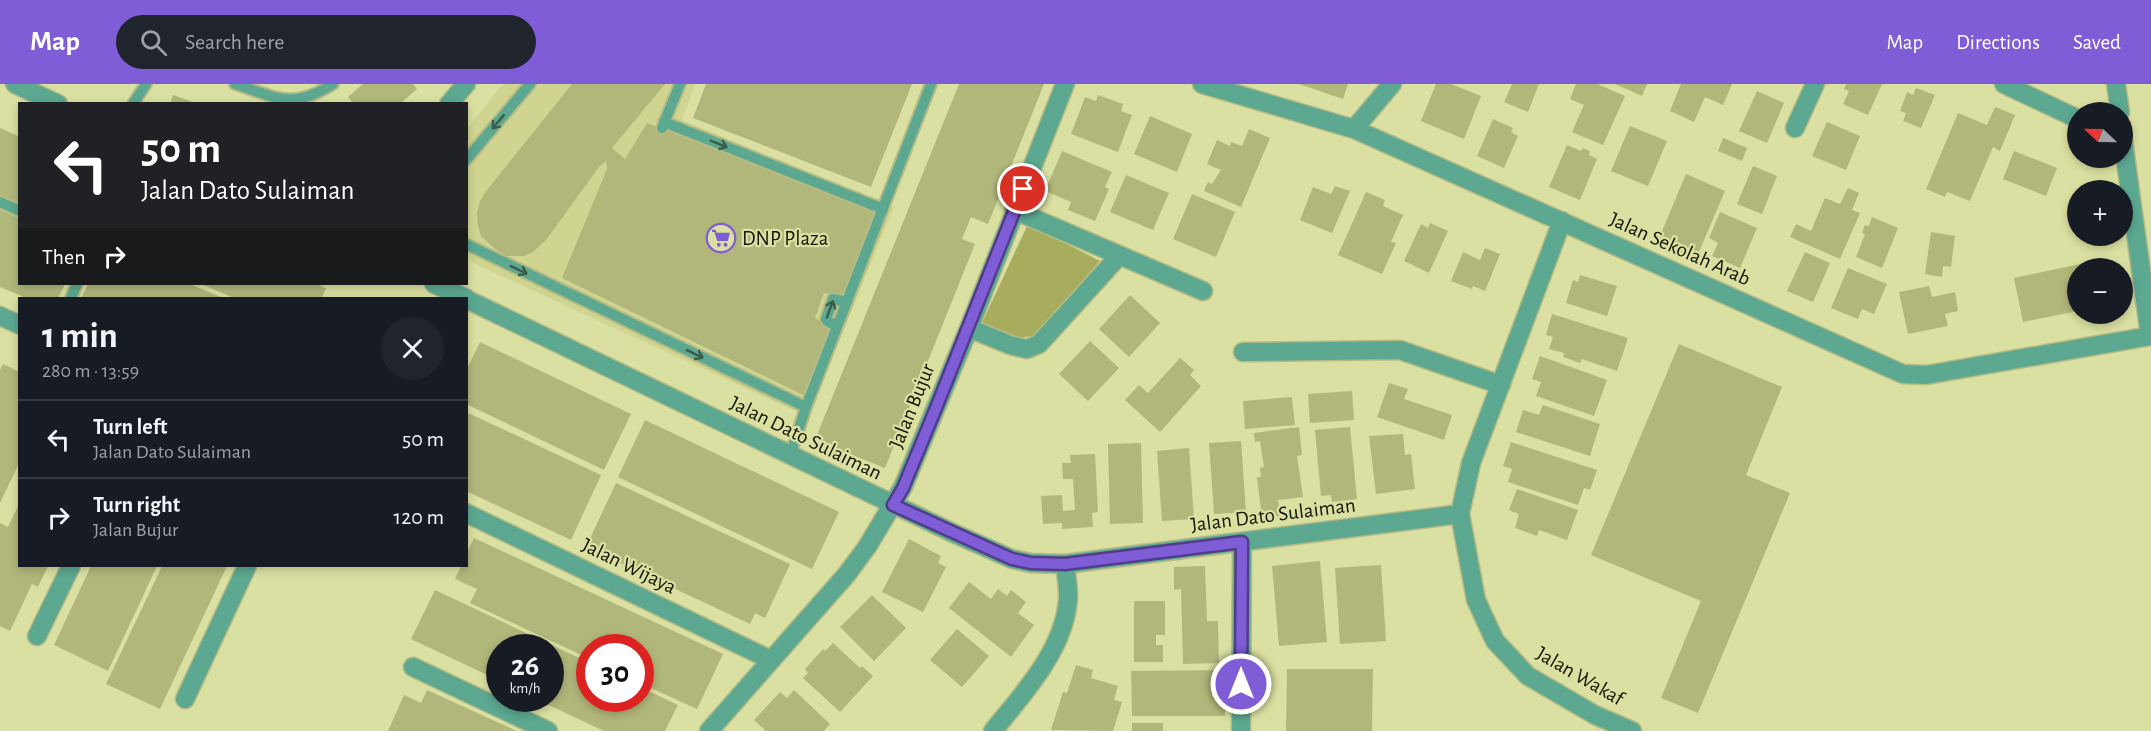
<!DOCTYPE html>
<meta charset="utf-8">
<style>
:root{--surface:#171b24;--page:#20242c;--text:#f1f3f6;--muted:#9ea1a6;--line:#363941;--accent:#7e5dd7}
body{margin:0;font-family:"Alegreya Sans",sans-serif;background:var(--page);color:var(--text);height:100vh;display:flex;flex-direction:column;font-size:22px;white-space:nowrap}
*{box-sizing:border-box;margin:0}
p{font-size:20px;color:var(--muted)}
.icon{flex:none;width:33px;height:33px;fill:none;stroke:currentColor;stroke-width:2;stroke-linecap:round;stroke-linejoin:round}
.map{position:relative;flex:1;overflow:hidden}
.details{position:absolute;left:18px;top:213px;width:450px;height:270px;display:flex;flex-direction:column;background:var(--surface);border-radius:0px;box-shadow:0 3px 9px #0003}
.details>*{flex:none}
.guide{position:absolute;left:18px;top:18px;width:450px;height:183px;border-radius:0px;box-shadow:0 3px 9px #0003;background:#202124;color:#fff;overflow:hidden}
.needle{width:39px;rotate:292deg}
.controls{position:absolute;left:2067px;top:18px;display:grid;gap:12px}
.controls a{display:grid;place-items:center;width:66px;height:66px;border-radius:50%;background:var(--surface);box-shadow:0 3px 9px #0003;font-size:30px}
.speed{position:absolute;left:486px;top:550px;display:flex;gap:12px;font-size:30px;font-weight:700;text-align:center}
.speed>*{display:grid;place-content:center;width:78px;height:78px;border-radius:50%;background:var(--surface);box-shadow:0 3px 9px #0003;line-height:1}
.speed small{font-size:15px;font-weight:400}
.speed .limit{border:9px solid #d22;background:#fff;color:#111}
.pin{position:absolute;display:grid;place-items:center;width:51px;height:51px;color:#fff;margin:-26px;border:3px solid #fff;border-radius:50%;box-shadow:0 2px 6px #0007}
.me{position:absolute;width:66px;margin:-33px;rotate:0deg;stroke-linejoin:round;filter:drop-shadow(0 0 4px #0008)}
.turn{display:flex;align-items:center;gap:21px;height:126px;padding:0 24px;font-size:27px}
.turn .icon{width:78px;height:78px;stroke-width:2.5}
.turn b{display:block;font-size:42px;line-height:51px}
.then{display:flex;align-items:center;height:57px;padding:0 24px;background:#0003;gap:12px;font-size:22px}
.round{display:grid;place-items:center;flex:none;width:63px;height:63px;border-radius:32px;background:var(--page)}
.headline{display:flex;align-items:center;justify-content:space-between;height:102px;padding:0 24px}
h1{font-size:36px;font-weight:700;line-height:45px}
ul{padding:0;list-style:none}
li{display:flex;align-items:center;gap:18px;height:78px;padding:0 24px;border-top:2px solid var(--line)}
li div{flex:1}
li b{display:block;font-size:22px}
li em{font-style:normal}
header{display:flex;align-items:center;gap:36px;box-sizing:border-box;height:84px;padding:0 30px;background:var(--accent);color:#fff}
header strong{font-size:28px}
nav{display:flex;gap:33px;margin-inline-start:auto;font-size:21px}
.search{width:420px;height:54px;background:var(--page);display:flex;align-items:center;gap:15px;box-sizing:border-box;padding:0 21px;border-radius:33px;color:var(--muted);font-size:22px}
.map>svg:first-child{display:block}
.built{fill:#cfd590}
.green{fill:#a8ad5d}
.building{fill:#b1b67a}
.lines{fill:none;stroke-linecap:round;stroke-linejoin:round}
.service-casing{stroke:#b6bb84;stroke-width:14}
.minor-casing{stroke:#b6bb84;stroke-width:21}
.tertiary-casing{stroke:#b6bb84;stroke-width:21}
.service{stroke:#5ca891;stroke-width:10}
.minor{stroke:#5ca891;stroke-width:18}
.tertiary{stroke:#5ca891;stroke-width:18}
.oneway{stroke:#385e48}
.route-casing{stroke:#523c8c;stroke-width:15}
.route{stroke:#7e5dd7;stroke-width:10}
.labels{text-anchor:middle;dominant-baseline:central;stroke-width:4.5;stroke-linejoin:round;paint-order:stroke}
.poi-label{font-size:21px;fill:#141500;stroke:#dae0a1;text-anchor:start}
.street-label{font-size:21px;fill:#141500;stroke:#dae0a1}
</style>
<header>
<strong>Map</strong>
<div class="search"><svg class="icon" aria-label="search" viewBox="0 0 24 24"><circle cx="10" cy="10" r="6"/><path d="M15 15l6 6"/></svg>Search here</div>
<nav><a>Map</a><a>Directions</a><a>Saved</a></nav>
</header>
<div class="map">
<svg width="2151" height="647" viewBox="0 0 2151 647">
<rect width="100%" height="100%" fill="#dae0a1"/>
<path class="built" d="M503 0H695L682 36 894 123 808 333 467 176V45Z"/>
<path class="green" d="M1028 140 1100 177 1035 252 1014 254 981 241Z"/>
<path class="building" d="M363 0H413L417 5 400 20H354L348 13Z
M572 0H665L612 64 625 75 647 39 875 127 841 215 824 209 815 234 832 242 803 311 562 194 607 85 606 77 599 83 546 156 533 168 524 172H507L495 165 481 152 478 142 477 129 480 117 487 106Z
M706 0H912L871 103 693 34Z
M959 0H1044L988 140 971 133 962 155 975 160 885 384 815 356Z
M1299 0H1348L1343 15Z
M1436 0H1451L1481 12 1464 55 1421 37Z
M1512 0H1539L1528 28 1504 18Z
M1576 0H1597L1625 12 1603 61 1572 48 1584 21 1570 15Z
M1615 0H1647L1642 12Z
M1681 0H1732L1723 21 1705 13 1694 38 1670 27Z
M1846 0H1882L1868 31 1843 20 1849 7 1844 5Z
M1916 4 1935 11 1921 44 1903 37 1906 29 1900 27 1907 8 1913 11Z
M1757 7 1784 19 1767 59 1739 47Z
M173 11 195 19V20H170Z
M1098 11 1123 20 1121 27 1132 31 1118 68 1071 50 1085 13 1096 17Z
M1995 23 2015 31 2000 67 1993 63 1970 117 1947 108 1945 113 1926 105 1958 29 1987 41Z
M1150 32 1192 50 1177 88 1134 70Z
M1493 35 1513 44 1511 48 1518 52 1504 84 1477 72Z
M1827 38 1860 52 1846 86 1812 72Z
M1630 42 1667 57 1648 102 1611 87Z
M0 44 20 53V119L0 111Z
M1249 45 1270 54 1241 123 1204 107 1208 98 1212 100 1221 86 1207 80 1217 56 1230 62 1231 58 1242 62Z
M1723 54 1747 64 1742 77 1718 67Z
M1567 61 1581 67 1583 64 1590 67 1589 71 1597 75 1580 116 1549 103Z
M1062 67 1112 88 1105 103 1109 105 1095 137 1068 126 1071 118 1045 107Z
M2014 67 2057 84 2046 112 2003 95Z
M1753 82 1777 92 1762 130 1737 120Z
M1686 90 1725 107 1696 175 1657 159Z
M1126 91 1169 109 1153 146 1110 128Z
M1335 102 1350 107 1332 149 1300 136 1313 103 1331 110Z
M1848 104 1859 109 1852 126 1860 129 1840 175 1790 153 1796 140 1811 147 1825 114 1840 120Z
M1366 108 1385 116 1383 122 1403 131 1391 158 1396 159 1382 190 1338 171Z
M1192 110 1235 128 1216 173 1173 155Z
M0 126 20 135V200H65L58 214H26L0 203Z
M1720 128 1757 144 1740 184 1712 172 1718 159 1709 154Z
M1872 133 1898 144 1882 184 1856 173 1865 150 1862 149 1865 141 1869 142Z
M1430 139 1448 147 1429 189 1404 177 1421 140 1428 144Z
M1931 148 1955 152 1951 183 1943 182 1942 193 1925 190Z
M1485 164 1500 170 1485 207 1473 202 1472 205 1451 197 1463 168 1480 176Z
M1805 168 1830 179 1813 218 1787 207Z
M2080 180 2081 184H2078V227L2023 238 2014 194Z
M1848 184 1887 200 1874 230 1862 225 1858 235 1831 224Z
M1580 191 1617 202 1607 232 1566 219 1573 196 1578 198Z
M88 200H190L223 214H81Z
M201 200H317L326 204 322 214H234Z
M1929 202 1932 213 1955 208 1958 227 1945 230 1948 242 1908 250 1899 208Z
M1130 211 1160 239 1129 273 1099 245Z
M1552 230 1628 254 1617 287 1582 275 1580 279 1563 273 1564 269 1549 265 1553 253 1546 251Z
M1090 257 1119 284 1088 317 1059 290Z
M480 258 631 330 604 386 466 320V287Z
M1679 260 1782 303 1746 391 1790 409 1698 629 1661 614 1701 517 1591 471Z
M1540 272 1607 296 1594 332 1536 312 1541 298 1532 295Z
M1180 274 1194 286 1190 291 1201 302 1160 348 1125 316 1139 301 1148 309Z
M3 280 20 288V377L0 419V286Z
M1389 299 1408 305 1404 315 1452 331 1444 356 1377 333Z
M1352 307 1354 336 1310 339 1308 310Z
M1292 313 1295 341 1245 345 1243 317Z
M1543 321 1600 340 1590 372 1516 348 1523 326 1539 331Z
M466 328 601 391 571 456 466 407Z
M645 336 839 428 812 485 618 393Z
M1299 343 1302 371 1297 372 1303 413 1278 416 1280 432 1262 434 1257 393H1261L1260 384 1264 383 1260 357 1255 358 1254 349Z
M1350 343 1357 415 1332 418 1331 411 1321 412 1315 346Z
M1403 350 1405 371 1411 370 1415 405 1376 410 1369 352Z
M1241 357 1246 428 1214 430 1209 359Z
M1511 358 1597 386 1590 406 1584 404 1578 421 1508 398 1512 385 1503 382Z
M1141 359 1143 439 1110 440 1108 360Z
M1189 364 1194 435 1162 437 1157 367Z
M1095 370 1098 428 1092 429 1093 443 1062 445V439L1043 440 1041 412 1062 411 1063 427 1075 426 1073 395H1063L1062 379H1071L1070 371Z
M616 399 790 480 765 534 755 529 750 540 586 463Z
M1517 405 1578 426 1567 456 1539 446 1537 452 1515 444 1519 430 1509 426Z
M20 418V482H48L38 503 32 500 10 547 0 542V439L8 443Z
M474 454 723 570 697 625 640 599V564H590V575L470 519 477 505 455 495 461 482H466V470Z
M909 455 941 472 938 479 946 483 923 528 882 508Z
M1320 477 1327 558 1279 562 1272 482Z
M1381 481 1386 557 1340 560 1335 484Z
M91 482H157L108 587 54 561Z
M162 482H227L160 625 106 600Z
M1205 482 1207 537H1218L1219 579 1183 580 1181 505 1174 506V483Z
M969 498 991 515 998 505 1007 512 1011 506 1026 518 1018 529 1034 541 1011 573 949 524Z
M435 506 590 579V615H640V603L678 621 665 647H604L536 615H550V564H500V597L411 555Z
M872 511 906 544 874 577 840 543Z
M1134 517H1165V551H1156V561H1163V578H1134Z
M957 545 989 572 962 603 930 576Z
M833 559 860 584 862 582 873 592 840 628 803 594 808 589 805 585 823 565 825 567Z
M1076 581 1093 586 1091 594 1118 602 1114 616 1122 618 1113 647 1051 646 1063 608 1067 609Z
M1287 585H1373L1372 647H1286Z
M1225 586V632H1132L1131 587Z
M427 606 506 642 517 647H388L404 611 421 619Z
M794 606 830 640 824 647H766L754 636 780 608 787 614Z
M1132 639H1163V647H1132Z"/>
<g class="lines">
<g class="service-casing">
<path id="service" d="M235 0C279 14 291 26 333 0
M133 20 146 0
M664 38 883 125
M662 44 680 0
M466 76 530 0
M0 118 20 127
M466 160 806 323
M71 214 77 200
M837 242 827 237 826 235 833 215 847 218
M790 372 806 323 931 0"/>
</g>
<g class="minor-casing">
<path id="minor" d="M1202 0 1354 45 1903 290 1926 291 2150 252 2122 49
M2004 0 2078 35
M2116 0 2120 28
M1795 44 1815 0
M1354 45 1392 0
M1014 126 1203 207
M1562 137 1471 379 1460 430 1476 516 1495 557 1528 592 1595 631 1632 647
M434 200 466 214
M466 215 953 449 1012 475 1031 479 1065 480 1460 430
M0 232 20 241
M969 244 1010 261 1027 265 1039 260 1119 172
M1243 268 1400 266 1501 301
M466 429 771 576
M37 552 71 482
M413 583 548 647
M185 615 247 482
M709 647 847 490 867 463 903 403 969 244 1065 0
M993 647C1023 610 1064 566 1068 516 1069 505 1066 491 1065 480
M1241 647 1242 458"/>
</g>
<g class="tertiary-casing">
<path id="tertiary" d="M15 0 58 20
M449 20 466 0"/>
</g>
<use href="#service" class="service"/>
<use href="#minor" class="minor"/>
<use href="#tertiary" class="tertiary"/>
</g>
<defs><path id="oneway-shaft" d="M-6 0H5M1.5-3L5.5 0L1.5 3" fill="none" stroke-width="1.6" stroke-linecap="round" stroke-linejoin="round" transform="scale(1.5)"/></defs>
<g class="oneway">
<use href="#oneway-shaft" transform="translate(498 38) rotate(130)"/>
<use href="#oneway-shaft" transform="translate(719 60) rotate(22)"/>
<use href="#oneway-shaft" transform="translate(519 186) rotate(26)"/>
<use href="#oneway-shaft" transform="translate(830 225) rotate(-70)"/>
<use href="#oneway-shaft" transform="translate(695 270) rotate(26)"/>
</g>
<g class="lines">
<g class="route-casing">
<path id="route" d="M1023 105 936 324 903 404 893 421 1012 475 1031 479 1065 480 1242 458 1241 600"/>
</g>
<use href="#route" class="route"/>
</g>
<defs>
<g id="supermarket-ring" transform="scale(1.5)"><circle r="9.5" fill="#dae0a1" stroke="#7e5dd7" stroke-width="1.5"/><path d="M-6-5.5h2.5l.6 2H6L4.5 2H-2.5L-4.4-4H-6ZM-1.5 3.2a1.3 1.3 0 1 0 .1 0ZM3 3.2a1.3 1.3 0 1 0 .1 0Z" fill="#7e5dd7"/></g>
</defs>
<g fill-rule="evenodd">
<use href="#supermarket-ring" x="721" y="154"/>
</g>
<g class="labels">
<g class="poi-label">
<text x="742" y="154">DNP Plaza</text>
</g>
<g class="street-label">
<text transform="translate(1680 165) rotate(24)">Jalan Sekolah Arab</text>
<text transform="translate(912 322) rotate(-68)">Jalan Bujur</text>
<text transform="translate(806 354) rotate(26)">Jalan Dato Sulaiman</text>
<text transform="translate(1273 431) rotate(-7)">Jalan Dato Sulaiman</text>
<text transform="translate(629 482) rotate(26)">Jalan Wijaya</text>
<text transform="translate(1580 592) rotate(30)">Jalan Wakaf</text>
</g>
</g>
</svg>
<div class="controls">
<a><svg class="needle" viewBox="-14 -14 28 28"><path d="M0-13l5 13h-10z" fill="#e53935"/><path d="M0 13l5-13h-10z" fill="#9ea1a6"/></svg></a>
<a>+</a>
<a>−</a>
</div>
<div class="speed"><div>26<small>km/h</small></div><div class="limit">30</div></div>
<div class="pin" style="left:1023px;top:105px;background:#d93025"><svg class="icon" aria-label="arrive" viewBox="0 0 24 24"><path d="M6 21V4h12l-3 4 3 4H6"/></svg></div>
<svg class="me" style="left:1241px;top:600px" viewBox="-20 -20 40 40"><circle r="17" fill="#7e5dd7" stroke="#fff" stroke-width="3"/><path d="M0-11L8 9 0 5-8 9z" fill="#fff"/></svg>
<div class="guide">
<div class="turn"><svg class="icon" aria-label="left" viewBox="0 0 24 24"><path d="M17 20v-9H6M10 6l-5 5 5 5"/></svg><div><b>50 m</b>Jalan Dato Sulaiman</div></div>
<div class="then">Then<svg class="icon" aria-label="right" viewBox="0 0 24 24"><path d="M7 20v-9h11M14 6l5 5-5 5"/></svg></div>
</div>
<section class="details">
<div class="headline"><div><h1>1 min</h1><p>280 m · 13:59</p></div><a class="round"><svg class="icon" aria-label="close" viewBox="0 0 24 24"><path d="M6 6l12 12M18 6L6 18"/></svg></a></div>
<ul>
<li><svg class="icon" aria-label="left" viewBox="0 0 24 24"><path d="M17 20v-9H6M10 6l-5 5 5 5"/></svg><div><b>Turn left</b><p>Jalan Dato Sulaiman</p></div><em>50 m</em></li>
<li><svg class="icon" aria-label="right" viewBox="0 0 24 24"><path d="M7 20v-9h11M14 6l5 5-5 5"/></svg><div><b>Turn right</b><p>Jalan Bujur</p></div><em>120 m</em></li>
</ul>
</section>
</div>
